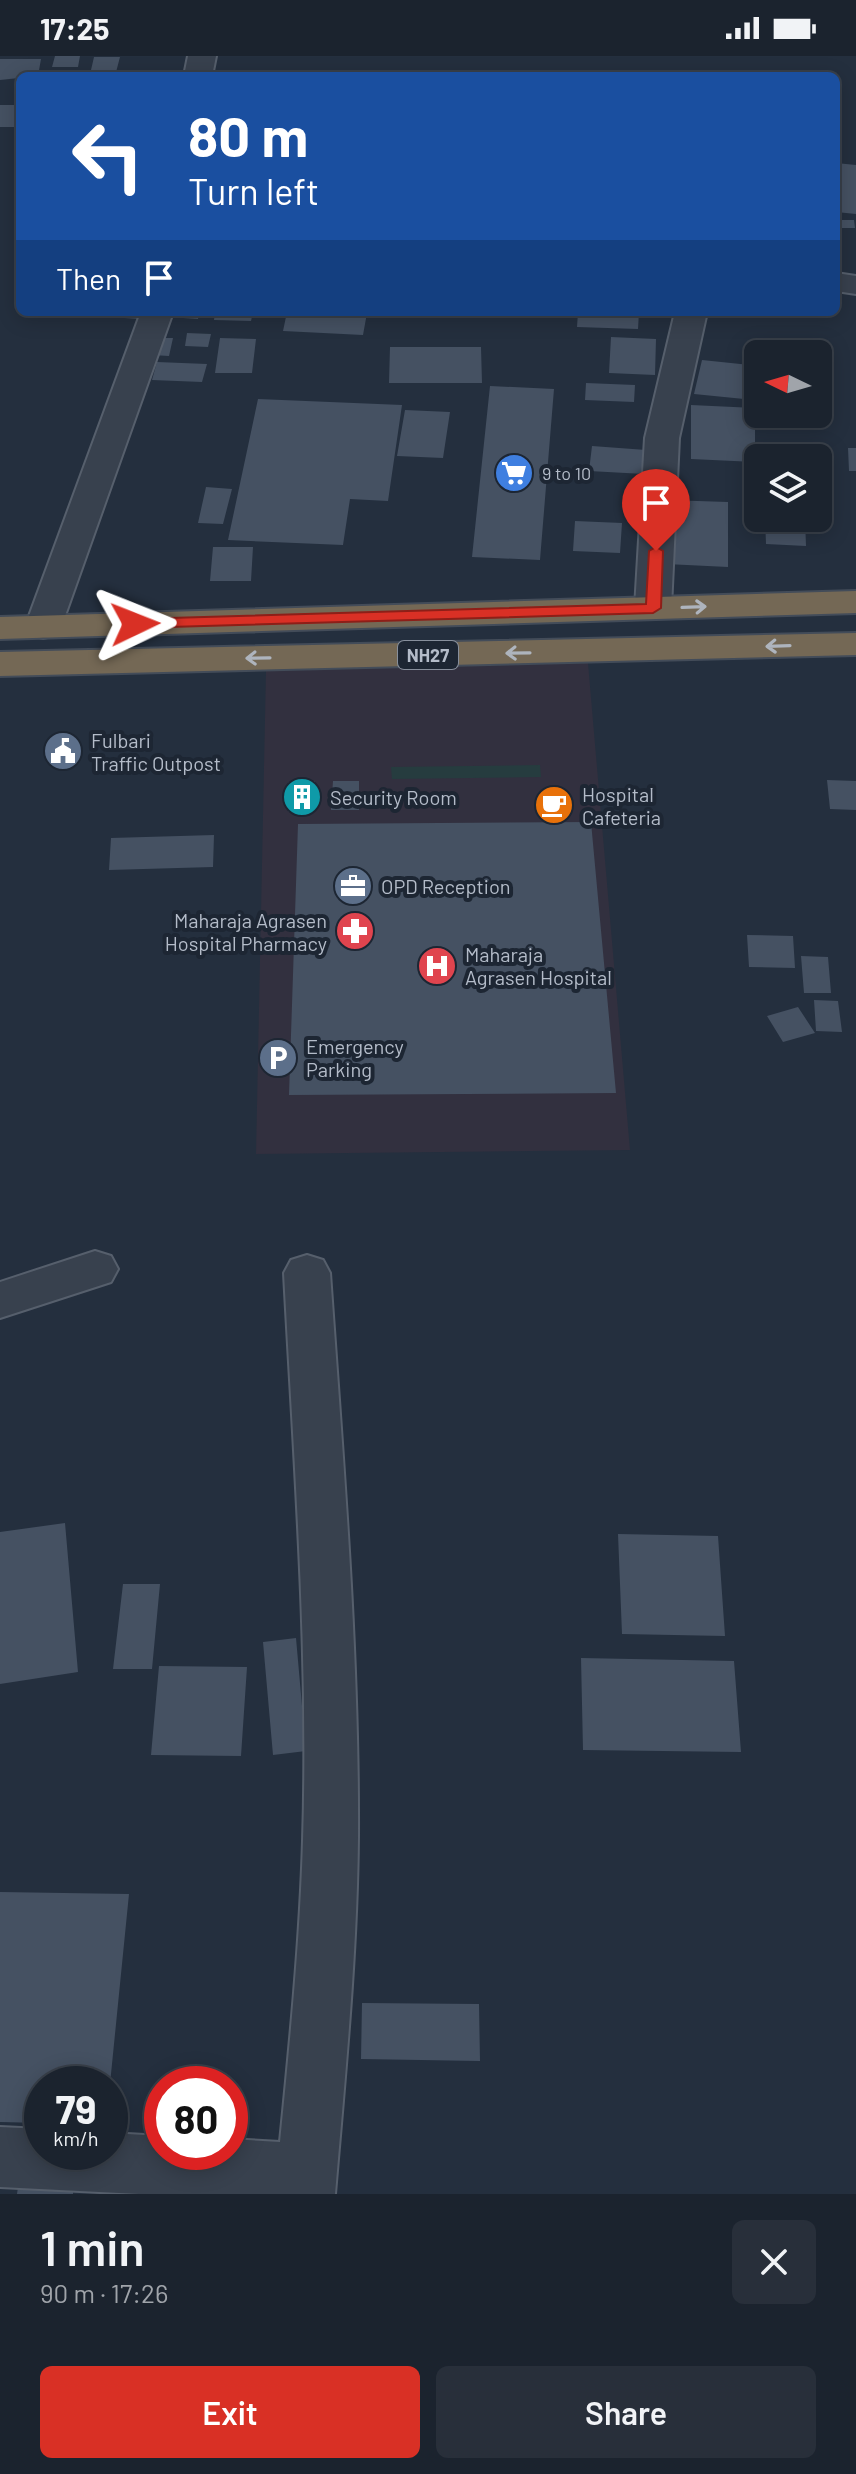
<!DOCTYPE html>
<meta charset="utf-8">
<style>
:root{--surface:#1b232e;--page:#282f3a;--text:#f1f3f6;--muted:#a0a4aa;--line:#39404a;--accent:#d93025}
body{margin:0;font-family:Barlow,sans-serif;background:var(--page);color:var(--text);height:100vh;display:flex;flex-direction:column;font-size:30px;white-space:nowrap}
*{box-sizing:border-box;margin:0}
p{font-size:26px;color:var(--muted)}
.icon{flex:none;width:44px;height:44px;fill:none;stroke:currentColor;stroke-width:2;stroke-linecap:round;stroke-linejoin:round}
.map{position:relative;height:2138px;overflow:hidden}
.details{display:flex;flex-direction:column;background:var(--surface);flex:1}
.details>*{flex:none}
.top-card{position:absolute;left:16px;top:16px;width:824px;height:244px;border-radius:12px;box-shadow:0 4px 20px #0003,0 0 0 2px var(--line);background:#1a4fa0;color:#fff;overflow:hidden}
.needle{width:52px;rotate:275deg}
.fabs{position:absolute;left:744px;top:284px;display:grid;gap:16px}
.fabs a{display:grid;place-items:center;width:88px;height:88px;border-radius:12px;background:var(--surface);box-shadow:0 4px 20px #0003,0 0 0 2px var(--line);font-size:40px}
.speed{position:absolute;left:24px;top:2010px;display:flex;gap:16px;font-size:40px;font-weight:700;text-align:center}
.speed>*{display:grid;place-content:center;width:104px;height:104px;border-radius:50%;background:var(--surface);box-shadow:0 4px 20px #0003,0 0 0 2px var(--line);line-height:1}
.speed small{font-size:20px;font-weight:400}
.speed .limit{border:12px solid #d22;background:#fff;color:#111}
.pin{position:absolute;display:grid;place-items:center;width:68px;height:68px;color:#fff;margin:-82px -34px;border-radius:50% 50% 50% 0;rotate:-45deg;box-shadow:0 0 8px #0007}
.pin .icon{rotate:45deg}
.me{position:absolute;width:88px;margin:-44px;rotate:88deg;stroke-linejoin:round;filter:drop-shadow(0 0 6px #0008)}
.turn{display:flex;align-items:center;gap:28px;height:168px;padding:0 40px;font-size:36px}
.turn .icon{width:104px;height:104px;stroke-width:2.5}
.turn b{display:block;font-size:56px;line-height:68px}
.then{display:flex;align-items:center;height:76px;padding:0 40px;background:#0003;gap:16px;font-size:30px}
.round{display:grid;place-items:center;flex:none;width:84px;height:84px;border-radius:12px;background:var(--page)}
.headline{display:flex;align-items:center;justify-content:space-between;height:136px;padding:0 40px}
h1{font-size:48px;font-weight:600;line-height:60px}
.button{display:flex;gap:16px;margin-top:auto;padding:16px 40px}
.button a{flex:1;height:92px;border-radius:12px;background:var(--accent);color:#fff;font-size:32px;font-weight:600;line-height:92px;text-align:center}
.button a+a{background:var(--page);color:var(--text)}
.status{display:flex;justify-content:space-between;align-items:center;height:56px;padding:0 40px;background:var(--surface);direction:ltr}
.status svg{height:22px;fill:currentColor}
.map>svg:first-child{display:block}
.medical{fill:#32303f}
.green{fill:#263c3f}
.building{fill:#455162}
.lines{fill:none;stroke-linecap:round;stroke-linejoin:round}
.street-casing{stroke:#565f6c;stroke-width:4}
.highway-casing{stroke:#434c59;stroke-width:4}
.street{fill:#38414e;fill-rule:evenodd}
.highway{fill:#746855;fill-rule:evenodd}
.oneway{stroke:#aeb4bd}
.route{fill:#d93025;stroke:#8d1f18;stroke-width:2}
.labels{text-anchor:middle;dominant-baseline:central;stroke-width:8;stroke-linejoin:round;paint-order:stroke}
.far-poi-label{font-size:18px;fill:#b4bcc9;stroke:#1d2633;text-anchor:start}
.shield{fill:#1d2633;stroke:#878f9c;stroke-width:2}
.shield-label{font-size:18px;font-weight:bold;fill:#b4bcc9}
.poi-label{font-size:20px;fill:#b4bcc9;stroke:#1d2633;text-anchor:start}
</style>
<div class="status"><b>17:25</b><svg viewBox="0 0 49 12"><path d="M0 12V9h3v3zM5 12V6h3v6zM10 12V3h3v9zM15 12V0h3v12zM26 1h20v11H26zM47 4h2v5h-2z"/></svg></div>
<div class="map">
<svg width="856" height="2138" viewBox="0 0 856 2138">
<rect width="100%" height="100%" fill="#242f3e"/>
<path class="medical" d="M588 607 630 1094 256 1098 266 615Z"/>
<path class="green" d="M540 709 541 721 392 723 391 711Z"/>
<path class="building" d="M55 0H80L78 11H52Z
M94 1H120L115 20H101L102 14H91Z
M0 3H41L38 20 0 24Z
M0 49H20V71H0Z
M836 107 856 109V158L836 156Z
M836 164H854L855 172H836Z
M110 256H142L140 263 108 261Z
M169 256H199L198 263 168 261Z
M215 256H253L251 265 214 264Z
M287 256H354L367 257 363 279 283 275Z
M578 256H639L638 273 577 271Z
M187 277 211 278 208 291 185 290Z
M611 281 656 283 655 319 609 317Z
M157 282H173L169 300 152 299Z
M220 282 256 283 252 317H215Z
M390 291H481L482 327H389Z
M702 304 750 309 744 343 694 338Z
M157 306 207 308 202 326 152 324Z
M586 327 635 329 634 346 585 344Z
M490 330 554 333 540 504 472 501Z
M258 343 402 349 388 445 350 443 343 489 228 484Z
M691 349 755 352V406L691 403Z
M405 354 450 356 443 402 397 400Z
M592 390 646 394 644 418 589 415Z
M848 392H856V415H849Z
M206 431 232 433 223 468 198 467Z
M667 444 728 446V511L666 508Z
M765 462H805L806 490 766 488Z
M575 465 622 467 620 497 573 495Z
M213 491H253L251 525H210Z
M827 724 856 725V754L830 753Z
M315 725V755L288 756V726Z
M333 725H359V754H331Z
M591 766 616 1037 289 1039 298 768Z
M214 779 213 811 109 814 111 782Z
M747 879 793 880 795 912 749 911Z
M801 900 828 901 831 937H804Z
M814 944 838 945 842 976 816 975Z
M798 951 815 977 783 986 767 960Z
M65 1467 78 1616 0 1628V1476Z
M618 1478 718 1480 725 1580 622 1578Z
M123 1528H160L152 1613H113Z
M296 1582 306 1695 273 1699 263 1586Z
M581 1602 734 1605 741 1696 583 1694Z
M159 1610 247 1611 241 1700 151 1699Z
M0 1836 129 1838 110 2028H42V2067L0 2066Z
M362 1947 479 1948 480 2005 361 2003Z
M18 2131 73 2136V2138H17Z"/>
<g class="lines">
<g class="street-casing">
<path id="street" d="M188 0H216L212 20H184Z
M836 217 856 220V238L836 235Z
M141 256H173L61 571 56 579 43 582 30 579 25 571Z
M675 256H707L679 382 671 552 666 560 653 563 640 560 635 552 645 382Z
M95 1195 111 1200 118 1213 111 1226 0 1262V1226Z
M307 1199 323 1204 330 1217C343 1404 359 1593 358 1781 357 1900 345 2019 335 2138H139L0 2131V2071L42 2073V2096H110V2077L162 2080V2096H230V2083L280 2086C290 1986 300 1885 303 1785 309 1596 294 1406 284 1217L291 1204Z"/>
</g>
<g class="highway-casing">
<path id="highway" d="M856 535V557L0 583V561Z
M856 577V599L0 620V596Z"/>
</g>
<use href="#street" class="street"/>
<use href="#highway" class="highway"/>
</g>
<defs><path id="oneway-shaft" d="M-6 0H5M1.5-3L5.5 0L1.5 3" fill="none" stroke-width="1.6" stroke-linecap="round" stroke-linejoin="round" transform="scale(2)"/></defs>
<g class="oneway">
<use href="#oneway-shaft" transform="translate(694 551) rotate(-2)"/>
<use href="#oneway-shaft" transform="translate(778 590) rotate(178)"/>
<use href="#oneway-shaft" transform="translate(518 597) rotate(179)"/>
<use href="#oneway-shaft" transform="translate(258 602) rotate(179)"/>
</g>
<path class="route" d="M656 491 663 495 661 552 653 557 135 572 127 568 135 563 646 548 649 495Z"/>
<defs>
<g id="supermarket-disc" transform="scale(2)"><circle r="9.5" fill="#3f7fe0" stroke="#1d2633"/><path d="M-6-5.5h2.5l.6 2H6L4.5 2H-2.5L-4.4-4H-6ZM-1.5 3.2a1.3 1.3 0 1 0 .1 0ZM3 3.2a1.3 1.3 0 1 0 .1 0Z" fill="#fff"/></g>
<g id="civic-disc" transform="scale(2)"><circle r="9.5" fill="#5c6f8a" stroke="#1d2633"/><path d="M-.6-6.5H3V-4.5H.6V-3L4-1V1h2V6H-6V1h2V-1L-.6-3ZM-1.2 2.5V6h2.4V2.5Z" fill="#fff"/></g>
<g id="building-disc" transform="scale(2)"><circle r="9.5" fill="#0f9aa8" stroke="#1d2633"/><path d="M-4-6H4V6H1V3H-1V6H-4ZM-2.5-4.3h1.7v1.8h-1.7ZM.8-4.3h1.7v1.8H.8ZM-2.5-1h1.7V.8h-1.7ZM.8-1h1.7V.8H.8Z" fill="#fff"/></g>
<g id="cafe-disc" transform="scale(2)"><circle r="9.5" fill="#e8710a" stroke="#1d2633"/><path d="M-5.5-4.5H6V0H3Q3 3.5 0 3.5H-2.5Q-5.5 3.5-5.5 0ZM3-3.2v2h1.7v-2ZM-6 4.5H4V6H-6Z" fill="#fff"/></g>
<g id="office-disc" transform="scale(2)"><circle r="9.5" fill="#5c6f8a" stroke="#1d2633"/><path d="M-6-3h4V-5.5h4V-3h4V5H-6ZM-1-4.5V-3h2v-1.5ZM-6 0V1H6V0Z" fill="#fff"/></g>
<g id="pharmacy-disc" transform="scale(2)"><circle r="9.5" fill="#e0444e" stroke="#1d2633"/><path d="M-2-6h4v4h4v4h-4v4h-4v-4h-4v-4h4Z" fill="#fff"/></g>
<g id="hospital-disc" transform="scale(2)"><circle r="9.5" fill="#e0444e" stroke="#1d2633"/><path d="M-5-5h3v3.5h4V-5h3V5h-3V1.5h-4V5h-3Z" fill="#fff"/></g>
<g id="parking-disc" transform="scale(2)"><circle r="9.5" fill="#5c6f8a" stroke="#1d2633"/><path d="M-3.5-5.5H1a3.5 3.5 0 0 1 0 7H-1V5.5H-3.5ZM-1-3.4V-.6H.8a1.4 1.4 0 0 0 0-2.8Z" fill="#fff"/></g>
</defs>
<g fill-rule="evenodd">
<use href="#supermarket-disc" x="514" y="417"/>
<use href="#civic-disc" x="63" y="695"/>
<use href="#building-disc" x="302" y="741"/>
<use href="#cafe-disc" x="554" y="749"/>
<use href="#office-disc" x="353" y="830"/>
<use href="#pharmacy-disc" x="355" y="875"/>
<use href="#hospital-disc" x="437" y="910"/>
<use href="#parking-disc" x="278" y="1002"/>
</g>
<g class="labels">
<g class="far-poi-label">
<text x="542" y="417">9 to 10</text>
</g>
<rect class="shield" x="398" y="585" width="60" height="28" rx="6"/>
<g class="shield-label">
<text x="428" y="599">NH27</text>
</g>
<g class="poi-label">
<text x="91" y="684">Fulbari<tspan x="91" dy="23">Traffic Outpost</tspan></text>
<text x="582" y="738">Hospital<tspan x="582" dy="23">Cafeteria</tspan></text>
<text x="330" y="741">Security Room</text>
<text x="381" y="830">OPD Reception</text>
<text x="327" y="864" text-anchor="end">Maharaja Agrasen<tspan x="327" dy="23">Hospital Pharmacy</tspan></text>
<text x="465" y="898">Maharaja<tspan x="465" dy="23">Agrasen Hospital</tspan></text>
<text x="306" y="990">Emergency<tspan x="306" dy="23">Parking</tspan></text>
</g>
</g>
</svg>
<div class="fabs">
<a><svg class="needle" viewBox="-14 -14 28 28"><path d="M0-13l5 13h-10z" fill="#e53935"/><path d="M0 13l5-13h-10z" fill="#a0a4aa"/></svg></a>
<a><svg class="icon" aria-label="layers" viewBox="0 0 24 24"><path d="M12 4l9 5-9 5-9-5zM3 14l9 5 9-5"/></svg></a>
</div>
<div class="speed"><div>79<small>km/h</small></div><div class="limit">80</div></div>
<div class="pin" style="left:656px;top:495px;background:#d93025"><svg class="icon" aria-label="arrive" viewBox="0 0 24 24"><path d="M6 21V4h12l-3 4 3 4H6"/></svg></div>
<svg class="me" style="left:135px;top:568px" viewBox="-20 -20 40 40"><path d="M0-17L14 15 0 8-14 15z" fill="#d93025" stroke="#fff" stroke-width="4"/></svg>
<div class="top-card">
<div class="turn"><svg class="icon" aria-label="left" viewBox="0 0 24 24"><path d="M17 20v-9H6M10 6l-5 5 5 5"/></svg><div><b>80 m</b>Turn left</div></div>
<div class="then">Then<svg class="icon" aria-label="arrive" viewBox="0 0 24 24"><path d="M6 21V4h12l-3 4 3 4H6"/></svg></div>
</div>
</div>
<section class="details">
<div class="headline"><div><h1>1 min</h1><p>90 m · 17:26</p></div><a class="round"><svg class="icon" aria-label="close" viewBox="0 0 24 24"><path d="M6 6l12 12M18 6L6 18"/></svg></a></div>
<div class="button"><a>Exit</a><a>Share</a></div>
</section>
